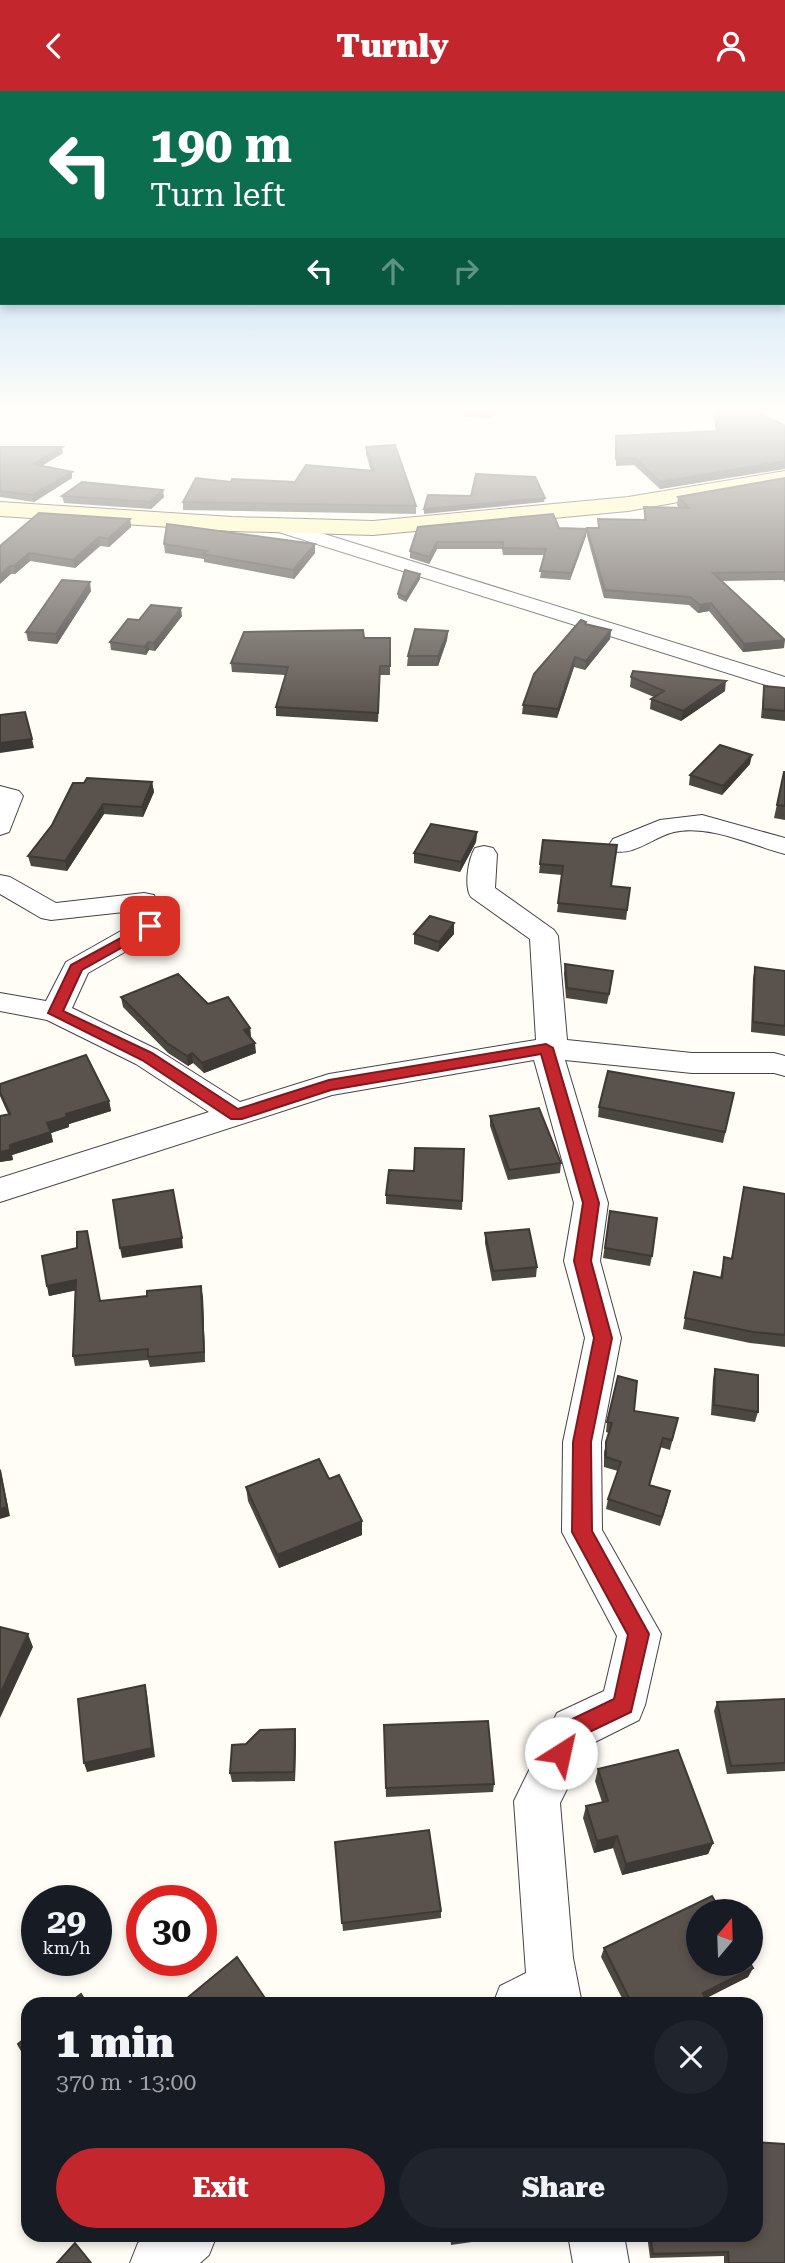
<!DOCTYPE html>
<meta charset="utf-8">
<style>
:root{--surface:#171b24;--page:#20242c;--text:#f1f3f6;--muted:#9ea1a6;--accent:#c4262e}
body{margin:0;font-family:"Roboto Serif",serif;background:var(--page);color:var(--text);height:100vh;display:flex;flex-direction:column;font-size:26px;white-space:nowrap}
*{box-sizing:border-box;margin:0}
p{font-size:23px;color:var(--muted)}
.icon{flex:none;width:38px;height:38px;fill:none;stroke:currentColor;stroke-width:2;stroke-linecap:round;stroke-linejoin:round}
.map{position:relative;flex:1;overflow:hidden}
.side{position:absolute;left:21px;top:1906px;width:742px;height:245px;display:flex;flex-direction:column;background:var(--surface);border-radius:21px;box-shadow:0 4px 10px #0003}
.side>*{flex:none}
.banner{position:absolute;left:0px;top:0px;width:786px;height:214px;box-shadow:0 4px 10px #0003;background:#0b6e4f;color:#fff;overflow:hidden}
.needle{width:46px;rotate:19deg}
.buttons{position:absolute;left:686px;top:1808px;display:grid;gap:14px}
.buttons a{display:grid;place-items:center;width:77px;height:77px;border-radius:50%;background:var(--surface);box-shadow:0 4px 10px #0003;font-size:35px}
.speed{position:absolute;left:21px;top:1794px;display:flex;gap:14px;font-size:35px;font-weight:700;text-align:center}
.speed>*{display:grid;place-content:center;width:91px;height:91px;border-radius:50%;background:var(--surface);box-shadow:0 4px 10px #0003;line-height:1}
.speed small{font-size:18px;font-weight:400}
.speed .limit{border:10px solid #d22;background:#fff;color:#111}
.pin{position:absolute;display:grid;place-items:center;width:60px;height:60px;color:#fff;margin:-30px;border-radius:14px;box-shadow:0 4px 10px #0006}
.me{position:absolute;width:77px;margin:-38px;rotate:35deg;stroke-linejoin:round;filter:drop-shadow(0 0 5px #0008)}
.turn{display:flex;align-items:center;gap:24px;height:147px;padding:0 35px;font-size:32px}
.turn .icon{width:91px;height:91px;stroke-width:2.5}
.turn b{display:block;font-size:49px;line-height:60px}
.lanes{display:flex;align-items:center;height:66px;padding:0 35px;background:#0003;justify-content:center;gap:35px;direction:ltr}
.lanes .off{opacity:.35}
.round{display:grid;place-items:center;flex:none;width:74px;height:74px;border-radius:37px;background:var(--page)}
.headline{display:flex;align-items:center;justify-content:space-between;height:119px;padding:0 35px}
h1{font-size:42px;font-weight:800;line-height:52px}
.action{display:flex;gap:14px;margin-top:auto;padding:14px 35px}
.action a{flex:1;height:80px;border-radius:42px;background:var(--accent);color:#fff;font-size:28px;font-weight:800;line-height:80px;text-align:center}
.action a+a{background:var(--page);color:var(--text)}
header{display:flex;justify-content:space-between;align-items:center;height:91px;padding:0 35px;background:var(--accent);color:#fff;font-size:32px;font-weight:800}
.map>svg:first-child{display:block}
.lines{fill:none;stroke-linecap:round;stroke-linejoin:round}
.minor-casing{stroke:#444;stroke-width:2}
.secondary-casing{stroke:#333;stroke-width:2}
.minor{fill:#fff;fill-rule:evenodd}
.secondary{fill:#fff6b0;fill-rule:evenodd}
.wall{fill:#4d4742}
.shaded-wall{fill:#3f3936}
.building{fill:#5a524d;stroke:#3f3936;stroke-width:2}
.route{fill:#c4262e;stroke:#7f191e;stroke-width:2}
</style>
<header><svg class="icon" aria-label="back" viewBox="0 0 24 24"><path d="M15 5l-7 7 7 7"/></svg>Turnly<svg class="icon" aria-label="person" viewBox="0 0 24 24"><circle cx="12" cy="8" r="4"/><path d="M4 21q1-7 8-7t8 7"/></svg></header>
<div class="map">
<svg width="785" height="2172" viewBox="0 0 785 2172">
<rect width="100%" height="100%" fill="#fffdf5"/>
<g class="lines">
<g class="minor-casing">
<path id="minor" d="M276 428 785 586V600L269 438 266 434Z
M0 695 19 700 23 705 9 741 0 744Z
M702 724 785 747V763C751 754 709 733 674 741 653 746 635 765 613 760L609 754 613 748 660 729Z
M484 755 493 757 497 763 495 797 554 839 558 845 567 949 692 962H774L785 965V985L774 982H692L565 969 608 1112 600 1170 621 1247 601 1351 602 1439 661 1543 645 1614 639 1629 589 1654 560 1712 573 1867 582 1913H493L500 1895 526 1882 514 1710 557 1622 604 1600 617 1545 562 1441 563 1351 585 1247 564 1170 574 1112 534 969 332 1004 0 1111V1087L209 1021 136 973 47 929 0 920V902L46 910 66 871 135 832 133 820 51 829 41 827 0 803V784L10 786 56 812 144 802 154 804 164 835 160 841 88 882 72 917 158 959 240 1011 329 983 536 949 530 848 471 806C464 796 468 768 475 757Z
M147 2144H217L209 2164 200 2172H130L138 2152Z
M568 2144H624L629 2172H573Z"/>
</g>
<g class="secondary-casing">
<path id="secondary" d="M785 380V392L628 420 373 444 232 440 0 425V411L232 426 373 430 628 406Z"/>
</g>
<use href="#minor" class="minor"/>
<use href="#secondary" class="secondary"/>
</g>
<path class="wall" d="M464 321H493L491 327 464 326Z
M713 321H759L785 335V378L660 398 634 374 616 375V345L716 340Z
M0 356 63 362 42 375 72 387 34 411 0 406Z
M366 356 416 415V423L183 419V411L231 391H295L371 380 366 363Z
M785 387V491L783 489 722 490 784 557 743 561 709 520 698 522 689 514 604 507 587 445V437H598V428L644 429V416L679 417 677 414 678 406Z
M62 405 164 406 151 418 64 412Z
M130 428 131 436 109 456 100 455 75 477 30 470 15 483H11L0 455Z
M418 436 559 437 586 445 570 489 540 487 544 464H503L502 458H437L429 473 410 467V460Z
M164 453 315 462 294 488 204 471V468L165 462Z
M420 488 406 511 398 507V503Z
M91 500 57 553 28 550 26 541Z
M182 525 155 560 149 559 146 564 111 559 110 551 139 529Z
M586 534 611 539 610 548 585 579 574 576 557 627 522 623 523 614Z
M448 540 447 549 438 575H407L408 565Z
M364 547H390V584H380L378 631 276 625V616L285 584 232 581 231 572Z
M631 586 725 600 681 630 650 618 651 608 654 606 630 596Z
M764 595 785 597V630L761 627 763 604Z
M750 673 722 704 689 694 690 684Z
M784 681H785V729L774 727Z
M152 691 154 701 143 726 104 723 67 780 31 775 28 765 84 692Z
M477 741 476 751 460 781 414 772V762Z
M543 749 612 795 630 797 626 829 557 821 562 784 539 782Z
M414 843H454L438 861 414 853Z
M565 873 612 890 607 913 566 907 564 883Z
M755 876 785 880V945L751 941 753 887Z
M121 906 208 913 250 937 251 946 256 962 204 982 193 972 188 975 168 962 123 916Z
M0 993 109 1010 111 1020 69 1033V1036L51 1042 53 1051 12 1064 13 1069 0 1071 8 1023 0 1005Z
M734 1002 723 1052 598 1026 599 1016Z
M490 1025 561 1072 560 1082 508 1089 490 1035Z
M464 1058 462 1119 386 1113V1104L414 1080Z
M744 1096 785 1103V1256L750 1252 683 1238 691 1193 720 1187 724 1166 731 1168Z
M610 1120 652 1165 650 1175 603 1167Z
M485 1142 537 1176 536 1186 492 1190 485 1152Z
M42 1165 100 1210 203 1206 205 1271 150 1276 148 1269 75 1275 73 1265 75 1199 49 1205Z
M715 1278 758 1321 755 1331 711 1324 713 1288Z
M634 1320 678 1327 670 1359 660 1356 650 1394 668 1410 660 1435 606 1418 608 1408 618 1380 604 1376V1361L609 1342 606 1341 607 1331Z
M329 1388 362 1430V1444L279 1477 248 1410 246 1396Z
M785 1608V1680L727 1683 714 1620 717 1611Z
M384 1634 494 1693 493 1701 386 1706Z
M296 1647 295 1690 232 1691 230 1682 246 1653Z
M598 1678 713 1752 708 1763 622 1784 613 1757 594 1762 583 1727 586 1715 602 1711 595 1690Z
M335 1751 441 1820V1827L343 1840Z
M604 1857 753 1877 748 1886 705 1907 707 1913H625L601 1866Z
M450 2144H520L451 2154Z
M647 2144H756L785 2172H724V2165L650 2167Z"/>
<path class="shaded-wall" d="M62 356 63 362 34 379 33 373Z
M785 370V377L660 398V391Z
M72 381V387L34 411 33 404Z
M163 399 164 406 151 418 150 411Z
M545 407 544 411 424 423V418Z
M130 428 131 436 109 456 108 448Z
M587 438 586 445 570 489 571 482Z
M99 446 100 455 75 477 73 469Z
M437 451V458L429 473V466Z
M315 453V462L294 488 293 479Z
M29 462 30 470 15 483 14 475Z
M10 475 11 483 0 493V484Z
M420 483V488L406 511V506Z
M90 491 91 500 57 553 56 543Z
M711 512 709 520 698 522 700 514Z
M181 517 182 525 155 560 154 552Z
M611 539 610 548 585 579 586 570Z
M448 540 447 549 438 575V565Z
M785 549 784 557 743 561 744 553Z
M148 551 149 559 146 564 145 556Z
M575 566 574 576 557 627 558 618Z
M726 590 725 600 681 630 683 620Z
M32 648 34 657 0 662V652Z
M752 664 750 673 722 704 723 695Z
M152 691 154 701 143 726 142 716Z
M103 713 104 723 67 780 65 770Z
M477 741 476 751 460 781 461 771Z
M454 832V843L438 861 439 851Z
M250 937 251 947 244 939Z
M255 952 256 962 204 982 202 972Z
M192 962 193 972 188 975 187 965Z
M109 1010 111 1020 69 1033V1036L51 1042 53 1051 12 1064 13 1069 0 1071V1061L47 1032 66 1023Z
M182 1147 183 1157 122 1167 120 1157Z
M76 1189 78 1199 49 1205 47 1195Z
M201 1195 203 1206 205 1271 204 1261Z
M0 1377 10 1425 0 1428Z
M362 1430V1444L279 1477 277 1464Z
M28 1543 33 1556 0 1627V1603Z
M145 1594 147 1603 155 1666 87 1681 84 1672Z
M295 1638 296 1647 295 1690 294 1681Z
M617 1745 613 1757 594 1762 597 1750Z
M713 1752 708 1763 622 1784 626 1773Z
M753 1877 748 1886 699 1911 703 1902Z"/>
<path class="building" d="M715 321H759L785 335V370L660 391 635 367 616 368V345L718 340Z
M395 354 416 415 183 411 196 387 231 391 232 388 295 391 306 374 374 380 366 356Z
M0 356H62L33 373 72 381 33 404 0 400Z
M476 383 535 386 545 407 424 418 428 404 471 405Z
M785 387V481L713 482 785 549 744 553 711 512 700 514 690 506 605 499 587 437H599L598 428 646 429 644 416 689 417 678 406Z
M82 391 163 399 150 411 62 405Z
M39 422 130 428 108 448 99 446 73 469 29 462 14 475H10L0 484V455Z
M553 423 559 437 587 438 571 482 540 480 546 458 503 457V451H437L429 466 410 460 418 436Z
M167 433 315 453 293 479 203 463 207 460 164 453Z
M405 479 420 483 406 506 398 503Z
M62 489 90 491 56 543 26 541Z
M151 514 181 517 154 552 148 551 145 556 110 551 128 528 139 529Z
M581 529 586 531 585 533 611 539 586 570 575 566 558 618 523 614 534 583Z
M415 538 448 540 438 565H408Z
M363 539 364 547H390V575H380L378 622 276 616 288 576 231 572 244 541Z
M633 580 726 590 683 620 651 608 664 600 631 586Z
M764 595 785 597V620L763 618Z
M25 621 32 648 0 652V624Z
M720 654 752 664 723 695 690 684Z
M784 681H785V715L777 714Z
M87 687 152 691 142 716 103 713 65 770 28 765 52 734 73 692H84Z
M431 733 477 741 461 771 414 762Z
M543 749 617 754 611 795 630 797 627 819 558 812 563 775 540 773Z
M430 825 454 832 439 851 414 843Z
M565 873 613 880 609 903 567 897Z
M755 876 785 880V935L753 931Z
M178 883 208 913 228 906 250 937 244 939 255 952 202 972 192 962 187 965 167 952 121 906Z
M86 964 109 1010 66 1023 67 1026 47 1032 51 1041 10 1054V1059L0 1061V1025L10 1023 0 1001V993Z
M608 980 734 1002 725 1041 599 1016Z
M539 1017 561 1072 509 1079 490 1025Z
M415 1057 464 1058 462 1110 386 1104 389 1079 414 1080Z
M744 1096 785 1103V1244L753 1241 685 1227 694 1181 722 1187 724 1166 732 1168Z
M173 1099 182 1147 120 1157 113 1109Z
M610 1120 657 1127 652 1165 605 1157Z
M529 1138 537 1176 493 1180 485 1142Z
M87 1140 100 1210 147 1205V1200L201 1195 204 1261 148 1266V1258L73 1265 76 1189 47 1195 42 1165 77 1157V1141Z
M715 1278 758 1284V1321L714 1314Z
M618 1285 637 1290 634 1320 678 1327 672 1349 663 1347 649 1394 670 1400 662 1426 608 1408 621 1371 606 1366V1351L612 1332 607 1331Z
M319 1368 329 1388 339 1384 362 1430 277 1464 246 1396Z
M0 1379 7 1416 0 1418Z
M0 1536 28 1543 0 1603Z
M145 1594 152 1657 84 1672 78 1608Z
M785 1608V1672L731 1675 717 1611Z
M488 1630 494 1693 386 1697 384 1634Z
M295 1638 294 1681 230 1682 232 1654 246 1653 260 1639Z
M678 1659 713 1752 626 1773 617 1745 597 1750 586 1715 608 1710 598 1678Z
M429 1739 441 1820 342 1832 335 1751Z
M712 1805 721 1820H698V1872H750L753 1877 703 1902 707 1913H632L604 1857Z
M237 1866 269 1913H180Z
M81 1903 87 1913H68Z
M28 1945V1970L18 1953Z
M756 2051 785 2053V2172H729L728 2161 653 2163 650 2144H756Z
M451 2144H476L452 2147Z
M75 2152 91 2172H57Z"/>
<linearGradient id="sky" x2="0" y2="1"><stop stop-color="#95c6ee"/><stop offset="0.51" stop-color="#fffefa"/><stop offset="1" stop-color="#fffefa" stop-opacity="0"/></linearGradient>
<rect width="785" height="626" fill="url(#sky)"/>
<path class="route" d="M150 831 155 833V838L82 879 63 920 152 962 238 1018 329 989 546 953 553 957 599 1112 591 1170 612 1247 591 1351 592 1440 649 1543 631 1621 581 1645 569 1670 561 1673 554 1670 550 1662 566 1631 614 1608 628 1544 572 1441 573 1351 594 1247 574 1170 583 1112 541 963 331 999 242 1028H231L142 969 48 922 71 874Z"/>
</svg>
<div class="buttons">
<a><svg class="needle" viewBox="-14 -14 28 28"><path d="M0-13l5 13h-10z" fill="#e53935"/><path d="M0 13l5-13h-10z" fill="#9ea1a6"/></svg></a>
</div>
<div class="speed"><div>29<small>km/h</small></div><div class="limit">30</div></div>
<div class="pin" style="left:150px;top:835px;background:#d93025"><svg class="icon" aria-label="arrive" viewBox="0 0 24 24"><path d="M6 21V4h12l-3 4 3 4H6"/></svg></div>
<svg class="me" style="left:561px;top:1662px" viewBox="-20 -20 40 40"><circle r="19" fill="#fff"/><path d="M0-13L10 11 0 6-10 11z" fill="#c4262e"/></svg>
<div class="banner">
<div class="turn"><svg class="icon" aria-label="left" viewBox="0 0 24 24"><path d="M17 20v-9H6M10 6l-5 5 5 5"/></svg><div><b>190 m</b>Turn left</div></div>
<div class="lanes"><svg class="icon" aria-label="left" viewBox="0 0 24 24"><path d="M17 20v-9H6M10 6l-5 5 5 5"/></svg><svg class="icon off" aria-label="ahead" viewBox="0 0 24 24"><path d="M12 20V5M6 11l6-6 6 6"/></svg><svg class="icon off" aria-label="right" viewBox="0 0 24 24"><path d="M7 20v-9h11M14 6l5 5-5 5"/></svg></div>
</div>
<section class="side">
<div class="headline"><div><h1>1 min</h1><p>370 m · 13:00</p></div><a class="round"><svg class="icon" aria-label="close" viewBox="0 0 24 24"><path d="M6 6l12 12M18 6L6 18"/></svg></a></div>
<div class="action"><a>Exit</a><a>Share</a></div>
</section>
</div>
